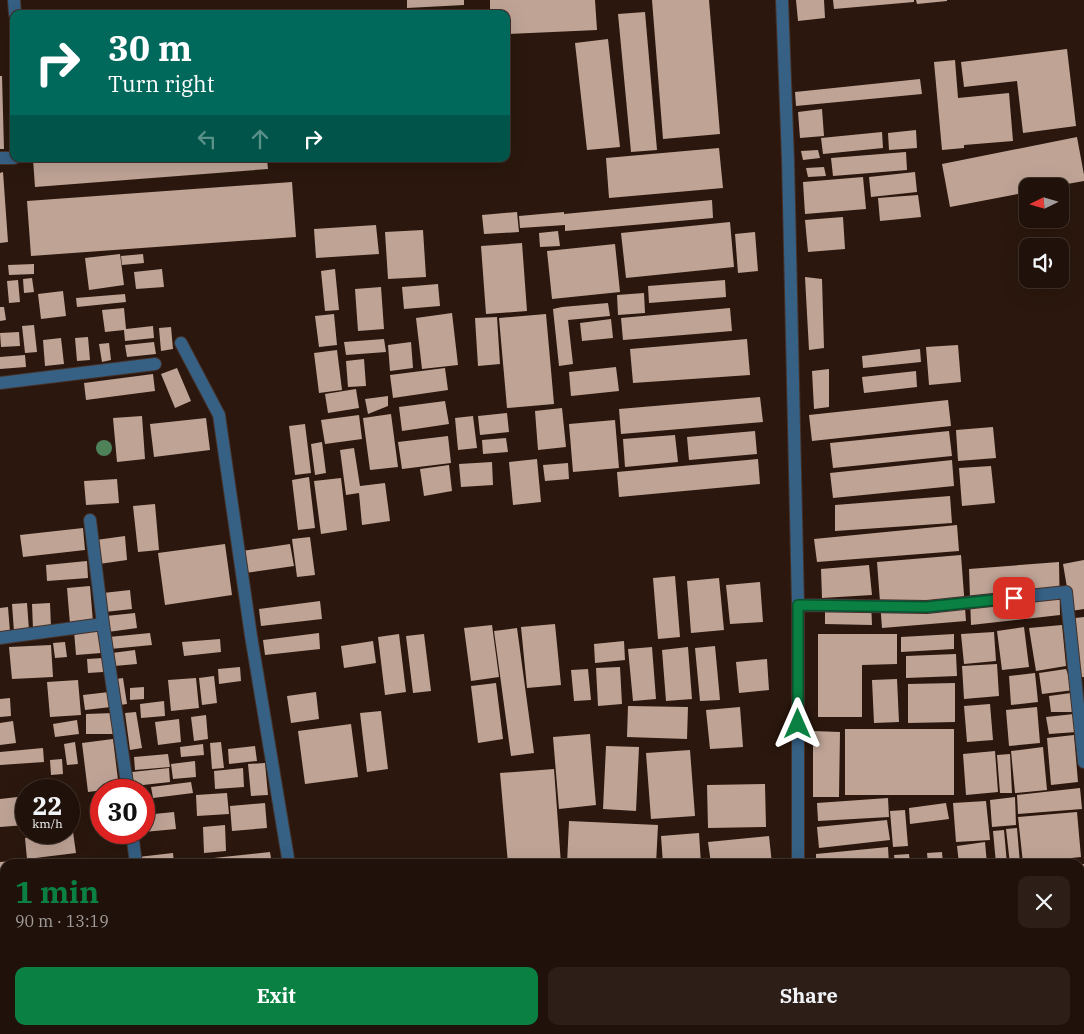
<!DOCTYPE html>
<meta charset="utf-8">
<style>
:root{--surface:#20110a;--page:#2d1f18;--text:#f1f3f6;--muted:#a29d9c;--line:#3d312b;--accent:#0b8043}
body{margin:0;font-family:"IBM Plex Serif",serif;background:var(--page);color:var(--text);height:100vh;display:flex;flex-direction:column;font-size:19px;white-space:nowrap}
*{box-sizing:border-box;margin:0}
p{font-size:16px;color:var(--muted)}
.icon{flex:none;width:28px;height:28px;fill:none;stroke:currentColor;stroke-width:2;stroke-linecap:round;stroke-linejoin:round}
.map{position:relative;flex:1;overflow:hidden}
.side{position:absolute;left:0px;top:859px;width:1085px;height:176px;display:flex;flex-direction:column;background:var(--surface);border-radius:15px 15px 0 0;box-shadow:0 5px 20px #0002,0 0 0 1px var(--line)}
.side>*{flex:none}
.banner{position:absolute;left:10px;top:10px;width:500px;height:152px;border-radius:10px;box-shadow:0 5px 20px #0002,0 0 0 1px var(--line);background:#00695c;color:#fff;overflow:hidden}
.needle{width:32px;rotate:265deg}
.fabs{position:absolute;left:1019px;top:178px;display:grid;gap:10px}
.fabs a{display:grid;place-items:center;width:50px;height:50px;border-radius:10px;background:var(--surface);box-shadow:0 5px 20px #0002,0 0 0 1px var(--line);font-size:25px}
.speed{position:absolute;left:15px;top:779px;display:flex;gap:10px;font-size:25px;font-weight:700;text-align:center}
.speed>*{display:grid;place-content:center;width:65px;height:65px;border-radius:50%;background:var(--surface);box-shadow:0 5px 20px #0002,0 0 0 1px var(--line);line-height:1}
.speed small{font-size:12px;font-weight:400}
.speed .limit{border:8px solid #d22;background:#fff;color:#111}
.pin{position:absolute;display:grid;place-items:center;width:42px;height:42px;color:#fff;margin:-21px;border-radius:10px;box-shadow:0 2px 8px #0006}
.me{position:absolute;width:55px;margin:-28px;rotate:0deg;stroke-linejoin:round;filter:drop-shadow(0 0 4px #0008)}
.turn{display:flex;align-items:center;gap:18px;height:105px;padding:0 15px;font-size:22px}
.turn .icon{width:65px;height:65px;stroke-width:2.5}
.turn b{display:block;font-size:35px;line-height:42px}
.lanes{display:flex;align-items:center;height:48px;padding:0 15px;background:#0003;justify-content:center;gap:25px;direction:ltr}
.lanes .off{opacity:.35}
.round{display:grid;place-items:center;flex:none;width:52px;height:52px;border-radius:10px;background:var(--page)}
.overview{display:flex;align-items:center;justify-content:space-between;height:85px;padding:0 15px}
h1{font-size:30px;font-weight:700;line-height:38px;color:var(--accent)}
.cta{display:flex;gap:10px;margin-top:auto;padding:10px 15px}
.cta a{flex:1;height:58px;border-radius:10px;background:var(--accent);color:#fff;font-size:20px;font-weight:700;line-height:58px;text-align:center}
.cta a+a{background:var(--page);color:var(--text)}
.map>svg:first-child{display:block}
.building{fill:#bfa496}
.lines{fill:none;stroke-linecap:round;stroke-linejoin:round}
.minor-casing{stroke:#453128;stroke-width:14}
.minor{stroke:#366084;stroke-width:12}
.tree{fill:#508259}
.route-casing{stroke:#07532c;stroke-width:12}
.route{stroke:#0b8043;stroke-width:9}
</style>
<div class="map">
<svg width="1084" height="1034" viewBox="0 0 1084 1034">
<rect width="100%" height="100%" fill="#2b170d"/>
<path class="building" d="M407 0H464V5L407 8Z
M490 0H595L597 30 506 34V14H490Z
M652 0H709L720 134 663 139Z
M796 0H824L825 18 798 21Z
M833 0H914V2L834 9Z
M916 0H947V1L917 4Z
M645 12 657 150 631 152 618 14Z
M608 39 620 147 587 150 575 43Z
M1067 49 1076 126 1023 133 1017 81 964 87 961 62Z
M955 60 958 98 1009 93 1013 141 964 145V148L942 150 934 62Z
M0 76H2L4 149H0Z
M920 79 922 94 796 106 795 92Z
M822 109 824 136 800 138 798 112Z
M916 130 917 148 889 150 888 133Z
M882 132 883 148 823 154 821 138Z
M1077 137 1084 175V181L1056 186H1028V192L950 207 942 164Z
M719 148 723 188 609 198 606 158Z
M818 150 820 158 803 160 801 151Z
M906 152 907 170 833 176 831 158Z
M33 159H267L268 169 35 187Z
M824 167 826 176 808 177 806 168Z
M3 172 8 242 0 243V173Z
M915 172 917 192 871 197 869 177Z
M863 177 866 209 805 214 803 182Z
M292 182 296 237 31 256 27 201Z
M918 195 921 217 880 221 878 198Z
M712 200 713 218 565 231V225L520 228 519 216 564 212V214Z
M517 212 519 232 484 234 482 215Z
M843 217 845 249 808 252 805 220Z
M730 222 734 267 626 278 621 233Z
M376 225 379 254 316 258 314 229Z
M423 230 426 277 388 279 385 232Z
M558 231 560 246 540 247 539 233Z
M755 232 758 271 738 273 735 234Z
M522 243 527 311 486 314 481 246Z
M615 244 620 292 552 299 547 251Z
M120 254 124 285 89 290 85 258Z
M143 254 144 263 122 265 121 256Z
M34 264V274L9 275 8 265Z
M162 269 164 287 136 289 134 272Z
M335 269 339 310 325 311 321 271Z
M805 277 822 279 824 348 809 350Z
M32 278 34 292 24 293 23 279Z
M18 280 20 302 9 303 7 281Z
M725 280 726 297 649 303 648 286Z
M438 284 440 306 404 309 402 287Z
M381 287 384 329 358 331 355 289Z
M63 291 66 316 41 319 38 294Z
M644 293 645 313 618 315 617 295Z
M125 294 126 302 77 307 76 298Z
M608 303 610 316 568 320 573 364 559 366 553 309 562 307Z
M0 307H4L6 320 0 321Z
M124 308 126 329 153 326 154 338 125 341 124 330 105 332 102 310Z
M730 308 732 331 623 340 621 318Z
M452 313 458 365 422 369 416 318Z
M334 314 337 345 319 347 315 316Z
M546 314 554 404 507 408 499 318Z
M497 317 500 364 478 366 475 318Z
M611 319 613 338 582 341 580 323Z
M34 325 37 352 25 353 22 326Z
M171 327 173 349 161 351 159 328Z
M19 332 20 346 1 347 0 333Z
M88 337 90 360 77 361 75 338Z
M61 338 64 364 45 366 43 340Z
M384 339 386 352 346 355 344 342Z
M747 339 750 375 633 383 630 349Z
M154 342 156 354 127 357 125 345Z
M411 342 413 368 390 371 388 345Z
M109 343 111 360 102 362 99 344Z
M958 345 961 382 929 385 926 347Z
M920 349 921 362 863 368 862 356Z
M337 350 342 390 319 393 314 353Z
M25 355 26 367 0 369V357Z
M364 359 366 386 348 387 346 361Z
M616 367 619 391 571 396 569 372Z
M177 368 191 401 175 408 161 374Z
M445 368 448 390 393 398 390 375Z
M829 369V407L814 409 812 371Z
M916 371 917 387 864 393 862 377Z
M153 374 155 391 86 400 84 383Z
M356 389 359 408 328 413 325 394Z
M388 396V406L368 414 365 399Z
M760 397 763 422 621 434 619 409Z
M948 400 951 426 812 441 809 415Z
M445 401 449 424 402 431 399 407Z
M562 408 566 447 538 450 535 411Z
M507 413 509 432 480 435 478 416Z
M391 414 398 467 370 470 363 418Z
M359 415 362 439 325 444 321 420Z
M142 416 145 459 117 462 113 418Z
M473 416 477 448 458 450 455 418Z
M206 418 210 450 154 457 150 424Z
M615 420 619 468 573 472 569 424Z
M305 424 311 473 295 475 289 426Z
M993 427 996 458 958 461 956 430Z
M755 431 757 454 689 460 687 437Z
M949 431 952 456 833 468 830 443Z
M675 435 678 462 625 467 623 439Z
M448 436 451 463 402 469 398 442Z
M506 438 508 452 483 454 482 440Z
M322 442 326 473 315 475 311 444Z
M354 448 360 486 385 483 390 521 362 525 359 493 346 495 340 450Z
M537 459 541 502 513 505 509 462Z
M758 459 760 484 619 497 617 472Z
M952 460 954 486 833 498 830 473Z
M492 462 493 485 461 487 459 464Z
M568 463 569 479 545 481 543 465Z
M449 465 452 491 424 496 420 469Z
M991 466 995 503 962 506 959 468Z
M309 477 315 528 298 530 292 480Z
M341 478 347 530 321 534 314 481Z
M117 479 119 503 86 505 84 481Z
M950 496 952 523 835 531V505Z
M155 504 159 550 138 552 133 506Z
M957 525 959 551 817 562 814 539Z
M83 528 85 550 23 557 20 535Z
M125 536 127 560 99 564 96 540Z
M310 537 315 575 297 577 292 539Z
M225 544 232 595 165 605 158 553Z
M290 544 294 566 245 573 242 551Z
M961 555 966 621 882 628 877 562Z
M1084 560V609L1071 611 1063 564Z
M87 561 88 578 47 581 46 565Z
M1059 562 1060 615 971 625 969 569Z
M869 565 872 595 822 598 821 569Z
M675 576 680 637 658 639 653 578Z
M719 578 724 630 691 633 687 581Z
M760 582 763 622 730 624 726 585Z
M90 586 93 622 70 624 67 588Z
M130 590 132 609 105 612 103 593Z
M825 600 871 601 872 625 825 624Z
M320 601 322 619 261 626 259 609Z
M27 603 29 630 14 632 12 604Z
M50 603 51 628 33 629 32 604Z
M8 607 10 632 0 633V608Z
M135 613 137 628 108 632 106 616Z
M1084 617V677L1072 678 1067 619Z
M555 624 561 685 527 688 521 627Z
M492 625 499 677 471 681 464 628Z
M1062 625 1066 666 1036 671 1029 628Z
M1024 627 1029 667 1002 670 997 631Z
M99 628 101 653 76 655 74 631Z
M517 628 534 753 511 756 494 631Z
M994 632 996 661 964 664 961 634Z
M150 633 152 645 110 649 109 637Z
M319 633 320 649 265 655 263 640Z
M399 634 406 692 385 695 378 637Z
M424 634 431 691 413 693 406 636Z
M818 634H897V664L862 665V717H818Z
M954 634V649L901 652V637Z
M220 639 221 652 184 656 182 642Z
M373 641 376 663 344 668 341 646Z
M624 641 625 660 595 663 594 644Z
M65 642 67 657 55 658 53 643Z
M51 645 53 677 12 679 9 647Z
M715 646 720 700 700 701 695 648Z
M652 647 656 699 633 701 628 649Z
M688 647 692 699 666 701 662 650Z
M135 650 137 664 114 666 112 653Z
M956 654 957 676 906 678V656Z
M103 658V672L88 673 87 659Z
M767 659 769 690 739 693 736 662Z
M997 664 999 696 964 699 962 666Z
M240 667 241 681 219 684 218 669Z
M620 667 622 704 598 706 596 668Z
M588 669 591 700 574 701 571 670Z
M1066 669 1074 690 1042 694 1039 673Z
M1035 673 1038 702 1011 705 1009 676Z
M214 676 217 703 202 705 199 678Z
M123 678 127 704 120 705 116 679Z
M196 678 199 708 171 711 168 680Z
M897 679 899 722 874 723 872 680Z
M78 680 81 715 50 717 47 682Z
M496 683 503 739 478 743 471 686Z
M955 683V722L908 723V684Z
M144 687V699L130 700V688Z
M109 692 111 707 85 710 83 695Z
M316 692 319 719 291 723 287 696Z
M1071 693 1075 712H1051L1049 696Z
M10 698 11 716 0 717V699Z
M164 701 165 716 141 718 140 704Z
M990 704 993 740 967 742 964 706Z
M628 706 688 707 687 739 627 737Z
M740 707 743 747 710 749 706 710Z
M1037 707 1040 743 1009 746 1006 710Z
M381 711 388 769 367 772 360 713Z
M136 712 142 748 130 750 125 713Z
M114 713V734H86V714Z
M1074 714 1077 732 1049 734 1046 717Z
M206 715 208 739 194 741 191 717Z
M179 719 181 742 158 745 155 722Z
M77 720 79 734 55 737 53 724Z
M13 721 16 743 0 745V723Z
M351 724 358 777 305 784 298 731Z
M845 729H954V795H845Z
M813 731 840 732 839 797H813Z
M590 734 596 805 559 809 553 737Z
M1074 735 1078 782 1051 785 1047 738Z
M113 739 119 788 88 792 82 743Z
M75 742 78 764 67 765 64 744Z
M221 742 224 768 212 769 210 743Z
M203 744 204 755 181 757 180 747Z
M255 746 257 761 229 764 228 749Z
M606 746 639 747 636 811 603 809Z
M1043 747 1047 790 1015 793 1011 751Z
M43 748 44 762 0 765V752Z
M690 750 695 816 651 819 646 753Z
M995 751 998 792 966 795 963 754Z
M168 754 170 767 135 770 134 757Z
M1010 754 1012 793H1000L997 755Z
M62 759 63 774 51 775 50 760Z
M195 761 196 777 173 779 171 764Z
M265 763 268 795 251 796 248 764Z
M169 768 170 782 134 786 132 772Z
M243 768 244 787 215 789 214 771Z
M554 769 561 864H508L500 773Z
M191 782 193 793 153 798 151 787Z
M765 784 766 827 708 828 707 785Z
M1080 788 1082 809 1018 814 1017 795Z
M69 791H70L73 820 69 821Z
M227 793 229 814 197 816 196 795Z
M26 796V825L0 827V799Z
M1015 797 1016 825 992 827 990 800Z
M888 798 889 817 818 821 817 803Z
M986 801 990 840 956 842 953 803Z
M265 803 267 828 232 831 230 806Z
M946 803 949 819 910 824 909 808Z
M905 810 908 846 893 847 890 811Z
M174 812 176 829 144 832V815Z
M1077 812 1081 857 1023 863 1018 817Z
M887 820 890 840 819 848 817 827Z
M569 821 658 825 656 864H567Z
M225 825 226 851 204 853 203 827Z
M1017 828 1020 864H1010L1006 829Z
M1004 830 1007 864H996L993 831Z
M73 832 76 853 27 859 25 838Z
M699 833 701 864H663L661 836Z
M769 836 772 864H711L708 842Z
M985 842 987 864H959L957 846Z
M888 847 889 864H816V854Z
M270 852 272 864H204V859Z
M942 852 943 864H928L927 853Z
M173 853 174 864H139L138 857Z
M909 854 910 864H895L894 855Z
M22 860V864H5V912L0 913V862Z
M1080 864H1084V898H1080Z
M1080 905H1084V942H1080Z
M0 967H5V1025H0Z
M41 1030H79V1034H42Z
M84 1030H148V1034H85Z
M176 1030H201L202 1034H177Z
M210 1030H231V1034H211Z
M234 1030H293V1031L272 1034H235Z
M365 1030H380L386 1034H366Z
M631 1030H649L650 1034H631Z
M656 1030H689V1034H657Z
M712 1030H737V1034H713Z
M817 1030H834V1034H817Z"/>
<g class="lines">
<g class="minor-casing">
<path id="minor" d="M14 0 15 14
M782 0 788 160 798 605V864
M0 158H14
M181 343 219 415 251 636 289 864
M0 383 155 364
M90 520 103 624
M798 605 927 607 1066 592 1084 762
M0 638 103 624 128 790
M132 832 136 864
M152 1030 153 1034
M310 1030V1032L317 1030
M355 1030 356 1034
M798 1034V1030"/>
</g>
<use href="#minor" class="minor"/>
</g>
<circle class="tree" cx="104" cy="448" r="8"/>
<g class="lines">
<g class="route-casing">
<path id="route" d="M798 724V605L926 607 1014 598"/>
</g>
<use href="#route" class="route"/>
</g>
</svg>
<div class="fabs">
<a><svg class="needle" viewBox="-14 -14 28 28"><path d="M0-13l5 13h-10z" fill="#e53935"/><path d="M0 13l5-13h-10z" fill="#a29d9c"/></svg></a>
<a><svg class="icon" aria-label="sound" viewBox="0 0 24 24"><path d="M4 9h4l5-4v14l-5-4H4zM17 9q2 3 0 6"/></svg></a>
</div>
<div class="speed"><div>22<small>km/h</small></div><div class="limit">30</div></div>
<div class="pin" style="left:1014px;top:598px;background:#d93025"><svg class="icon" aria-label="arrive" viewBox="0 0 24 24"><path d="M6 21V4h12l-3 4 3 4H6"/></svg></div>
<svg class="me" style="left:798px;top:724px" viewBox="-20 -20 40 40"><path d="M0-17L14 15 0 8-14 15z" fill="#0b8043" stroke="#fff" stroke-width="4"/></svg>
<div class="banner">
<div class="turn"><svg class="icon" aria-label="right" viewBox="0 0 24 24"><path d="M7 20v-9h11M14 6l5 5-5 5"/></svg><div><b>30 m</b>Turn right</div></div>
<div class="lanes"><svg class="icon off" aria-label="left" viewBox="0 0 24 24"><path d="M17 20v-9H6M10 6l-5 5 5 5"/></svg><svg class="icon off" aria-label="ahead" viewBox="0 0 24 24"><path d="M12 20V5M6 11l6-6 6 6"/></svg><svg class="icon" aria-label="right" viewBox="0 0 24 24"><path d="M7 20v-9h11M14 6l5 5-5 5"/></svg></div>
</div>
<section class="side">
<div class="overview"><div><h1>1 min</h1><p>90 m · 13:19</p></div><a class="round"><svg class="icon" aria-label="close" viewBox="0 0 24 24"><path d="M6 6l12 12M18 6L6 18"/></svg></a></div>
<div class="cta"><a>Exit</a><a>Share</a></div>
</section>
</div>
